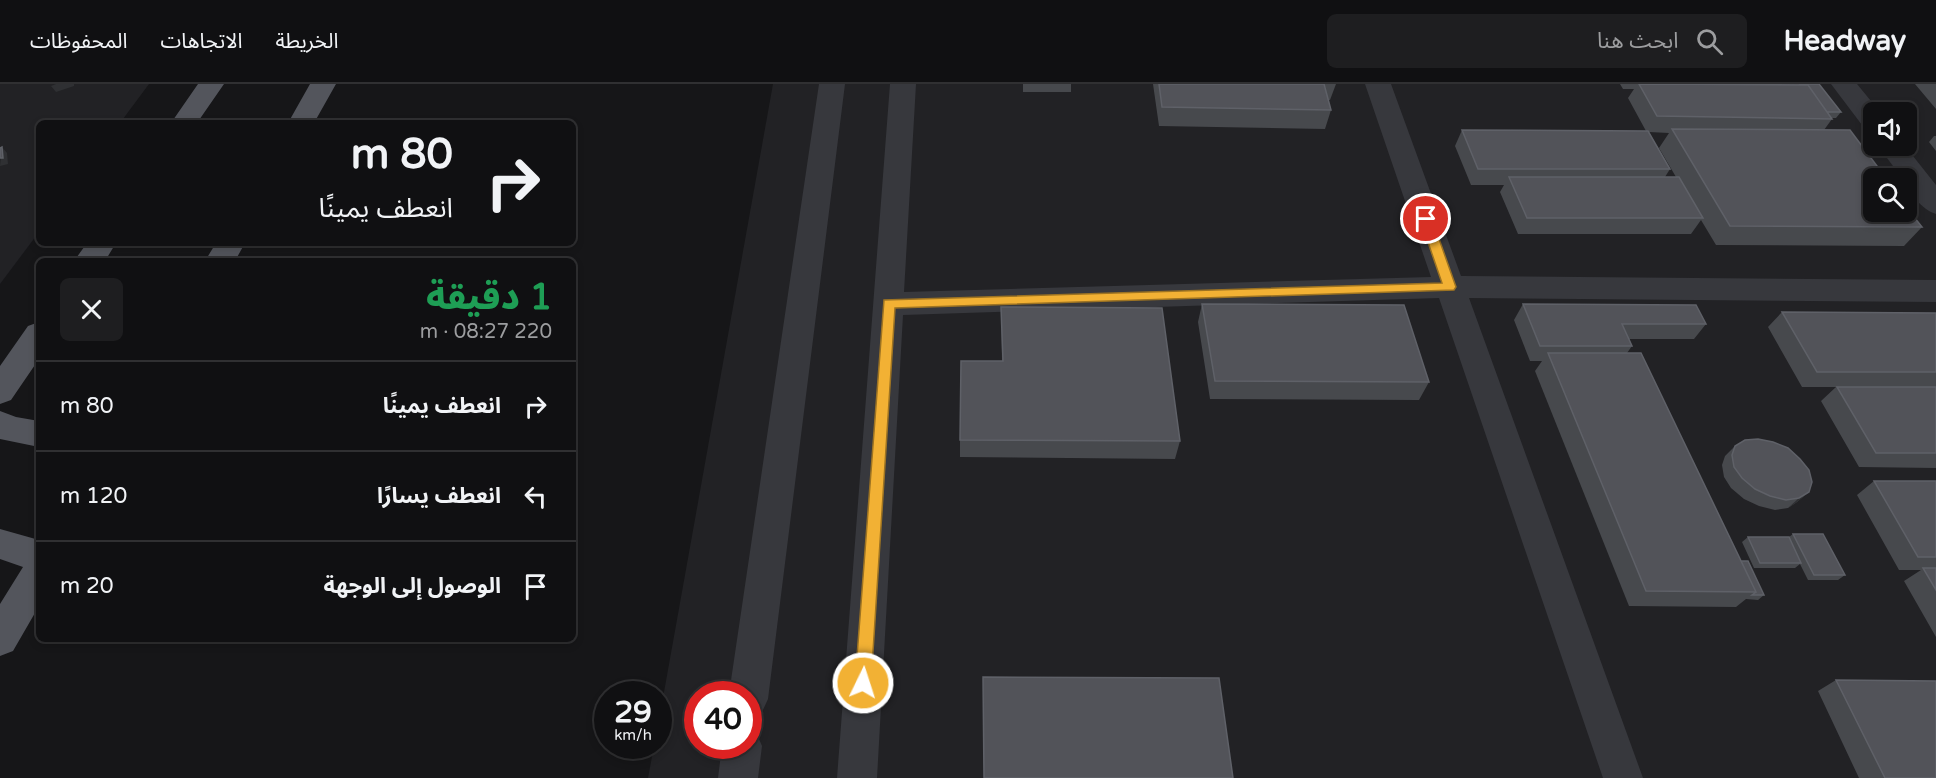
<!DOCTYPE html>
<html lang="ar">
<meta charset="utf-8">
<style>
:root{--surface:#101012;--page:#1e1e20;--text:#f1f3f6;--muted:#9c9d9f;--line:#303032}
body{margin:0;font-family:"Varela Round","Noto Sans Arabic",sans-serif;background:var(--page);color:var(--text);direction:rtl;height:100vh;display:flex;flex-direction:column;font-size:22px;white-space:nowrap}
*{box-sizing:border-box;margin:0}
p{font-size:20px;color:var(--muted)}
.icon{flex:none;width:33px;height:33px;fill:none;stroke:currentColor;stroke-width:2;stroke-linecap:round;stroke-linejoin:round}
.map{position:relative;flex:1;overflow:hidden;direction:ltr}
.details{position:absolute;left:36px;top:174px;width:540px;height:384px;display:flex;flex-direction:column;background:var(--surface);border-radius:9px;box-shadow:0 3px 9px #0003,0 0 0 2px var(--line);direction:rtl}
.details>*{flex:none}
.top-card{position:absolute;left:36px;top:36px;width:540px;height:126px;border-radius:9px;box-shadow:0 3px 9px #0003,0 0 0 2px var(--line);direction:rtl;background:#101012;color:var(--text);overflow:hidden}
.tools{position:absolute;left:1863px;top:18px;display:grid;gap:12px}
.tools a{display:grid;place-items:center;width:54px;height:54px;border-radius:9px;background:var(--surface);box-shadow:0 3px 9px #0003,0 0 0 2px var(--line);font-size:30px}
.speed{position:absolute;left:594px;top:597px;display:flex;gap:12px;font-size:30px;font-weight:700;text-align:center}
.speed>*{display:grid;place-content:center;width:78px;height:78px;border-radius:50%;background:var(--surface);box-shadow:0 3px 9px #0003,0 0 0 2px var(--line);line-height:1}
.speed small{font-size:15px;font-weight:400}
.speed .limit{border:9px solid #d22;background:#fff;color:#111}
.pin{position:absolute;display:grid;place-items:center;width:51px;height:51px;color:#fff;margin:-26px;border:3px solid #fff;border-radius:50%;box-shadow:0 2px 6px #0007}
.me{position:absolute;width:66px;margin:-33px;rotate:4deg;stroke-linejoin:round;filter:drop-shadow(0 0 4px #0008)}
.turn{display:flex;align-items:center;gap:21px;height:126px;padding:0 24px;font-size:27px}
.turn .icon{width:78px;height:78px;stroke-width:2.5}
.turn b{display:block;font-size:42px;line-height:51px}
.round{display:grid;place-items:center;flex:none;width:63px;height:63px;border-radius:9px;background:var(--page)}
.headline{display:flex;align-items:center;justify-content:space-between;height:102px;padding:0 24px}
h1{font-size:36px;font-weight:800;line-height:45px;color:#1e9e55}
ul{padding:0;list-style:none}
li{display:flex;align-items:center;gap:18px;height:90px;padding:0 24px;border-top:2px solid var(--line)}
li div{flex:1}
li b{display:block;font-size:22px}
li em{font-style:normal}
header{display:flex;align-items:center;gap:36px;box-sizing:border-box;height:84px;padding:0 30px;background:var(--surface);border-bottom:2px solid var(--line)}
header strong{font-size:28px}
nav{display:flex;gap:33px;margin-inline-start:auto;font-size:21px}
.search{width:420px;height:54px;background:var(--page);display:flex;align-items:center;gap:15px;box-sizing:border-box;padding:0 21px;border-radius:9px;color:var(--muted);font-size:22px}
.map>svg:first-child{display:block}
.built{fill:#222225;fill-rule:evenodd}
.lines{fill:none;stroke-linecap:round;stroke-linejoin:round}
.minor{fill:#37383d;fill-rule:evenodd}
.major{fill:#53555c;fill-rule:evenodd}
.wall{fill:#47494d;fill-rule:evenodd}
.shaded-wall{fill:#2f3033}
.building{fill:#525359;stroke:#5f6168;stroke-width:1.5}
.route{fill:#f2b134;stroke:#9d7322;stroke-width:1.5}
</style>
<header>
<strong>Headway</strong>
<div class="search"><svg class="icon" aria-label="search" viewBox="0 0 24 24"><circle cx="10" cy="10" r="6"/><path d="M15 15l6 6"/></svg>ابحث هنا</div>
<nav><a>الخريطة</a><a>الاتجاهات</a><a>المحفوظات</a></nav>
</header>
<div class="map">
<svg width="1936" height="694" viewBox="0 0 1936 694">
<rect width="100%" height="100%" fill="#161618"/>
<path class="built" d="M0 0H149L120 39H39V148L0 200Z
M773 0H1936V694H648L654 662H658L659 636ZM1874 28H1906V62H1874ZM1874 94H1906V128H1874ZM698 610H748V662H698Z"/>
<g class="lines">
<path class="minor" d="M819 0H845L768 615 762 628 748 633V610H729Z
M890 0H916L904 208 1431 193 1365 0H1391L1461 192 1936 196V218L1469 214 1643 694H1603L1439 214 903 231 877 694H837Z
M1831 0H1857L1880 28H1874V47L1865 45Z
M1878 62H1905L1936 101V130C1923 126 1906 108 1906 94H1902Z
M748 645 756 648 762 662 758 694H718L722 662H748Z"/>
<path class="major" d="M198 0H224L197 39H171Z
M310 0H336L314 39H288Z
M87 159H116L105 177H74Z
M216 159H245L235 177H205Z
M39 238V275L11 316 0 320V282L28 242Z
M0 327 16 333 39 337V363L0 355Z
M0 445 39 456V522L13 567 0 572V520L23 483 0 475Z"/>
</g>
<path class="wall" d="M1023 0H1071V8H1023Z
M1153 0H1336L1330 16H1328L1331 26 1325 45 1159 42Z
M1620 0H1819L1841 28 1836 34H1832V35L1824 46 1922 143 1904 162 1716 161 1701 136 1691 150H1518L1500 108 1504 101H1471L1455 62 1462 46 1646 47 1628 14 1634 5H1623ZM1649 48 1669 49 1659 64 1676 93H1665L1670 85Z
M1915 0H1936V25Z
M1934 52H1936V67L1929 58Z
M1202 220 1429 298 1419 316 1210 315 1198 238Z
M1523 220 1706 240 1694 255H1629L1632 262 1627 269 1741 477 1764 511 1758 516 1746 515 1736 523 1629 522 1535 287 1542 277H1530L1514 236Z
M1001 223 1180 357 1175 375 960 373V356L1002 277Z
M1782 228 1936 229V384L1859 383 1821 317 1836 303H1802L1768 243Z
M1735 362 1809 408 1797 418 1788 424 1775 426 1759 422 1744 415 1731 404 1724 393 1722 381 1725 372Z
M1874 397H1936V553L1904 497 1921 486H1899L1857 411Z
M1793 450 1845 491 1838 496H1808L1800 480 1795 484H1754L1742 458 1748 453H1789Z
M1836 596 1936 694H1859L1818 607Z"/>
<path class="shaded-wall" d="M56 0H74V2L56 8 51 2Z
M2 63 7 69 8 80 0 82Z
M1809 408 1797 418 1788 424 1799 414Z"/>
<path class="building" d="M1159 0H1324L1331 26 1162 23Z
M1639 0 1808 1 1832 35 1657 32Z
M1799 0H1819L1841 28H1827L1808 1Z
M1672 45 1850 46 1886 94H1874V128H1906V123L1922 143 1730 142Z
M1462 46 1648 47 1670 85H1478Z
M2 63 3 74H0V64Z
M1509 93H1679L1703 134H1527Z
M1202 220 1404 221 1429 298 1215 297Z
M1523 220 1696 221 1706 240H1622L1632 262H1540Z
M1001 223 1162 224 1180 357 960 356 961 277H1003Z
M1782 228 1936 229V288H1817Z
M1548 269H1641L1756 508 1646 507Z
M1837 303H1936V369H1876Z
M1758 355 1773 358 1788 364 1800 375 1809 386 1812 398 1809 408 1799 414 1786 416 1770 412 1755 405 1742 394 1734 383 1732 371 1735 362 1745 356Z
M1874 397H1936V473H1918Z
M1793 450H1823L1845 491H1814Z
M1748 453H1789L1801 479H1760Z
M1741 477H1748L1764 511H1752L1756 508Z
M1923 484H1936V506Z
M983 593 1219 594 1233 694H984Z
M1836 596 1936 597V694H1885Z"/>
<path class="route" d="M1426 131 1432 135 1456 203 1454 206 895 224 871 599 869 604 863 607 857 604 855 599 884 216 1442 199 1420 135Z"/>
</svg>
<div class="tools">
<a><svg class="icon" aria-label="sound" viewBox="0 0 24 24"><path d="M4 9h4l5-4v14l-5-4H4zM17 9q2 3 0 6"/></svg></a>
<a><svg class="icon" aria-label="search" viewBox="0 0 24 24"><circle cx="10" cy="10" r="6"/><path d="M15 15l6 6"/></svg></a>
</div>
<div class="speed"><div>29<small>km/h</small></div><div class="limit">40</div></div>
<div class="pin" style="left:1426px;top:135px;background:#d93025"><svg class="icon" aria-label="arrive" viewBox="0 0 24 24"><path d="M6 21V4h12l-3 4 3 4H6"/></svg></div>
<svg class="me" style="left:863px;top:599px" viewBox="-20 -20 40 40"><circle r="17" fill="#f2b134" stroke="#fff" stroke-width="3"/><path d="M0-11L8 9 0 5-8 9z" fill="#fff"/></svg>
<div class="top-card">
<div class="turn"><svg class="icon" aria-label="right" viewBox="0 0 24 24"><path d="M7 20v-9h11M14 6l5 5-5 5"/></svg><div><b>80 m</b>انعطف يمينًا</div></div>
</div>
<section class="details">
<div class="headline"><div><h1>1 دقيقة</h1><p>220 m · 08:27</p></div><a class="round"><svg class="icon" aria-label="close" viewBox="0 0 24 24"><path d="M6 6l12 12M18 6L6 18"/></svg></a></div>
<ul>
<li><svg class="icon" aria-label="right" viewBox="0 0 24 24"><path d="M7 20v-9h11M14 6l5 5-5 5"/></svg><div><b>انعطف يمينًا</b></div><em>80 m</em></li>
<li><svg class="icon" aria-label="left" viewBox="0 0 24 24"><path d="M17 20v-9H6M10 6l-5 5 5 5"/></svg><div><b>انعطف يسارًا</b></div><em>120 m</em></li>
<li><svg class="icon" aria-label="arrive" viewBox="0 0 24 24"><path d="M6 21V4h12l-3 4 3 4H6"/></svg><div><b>الوصول إلى الوجهة</b></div><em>20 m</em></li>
</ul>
</section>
</div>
